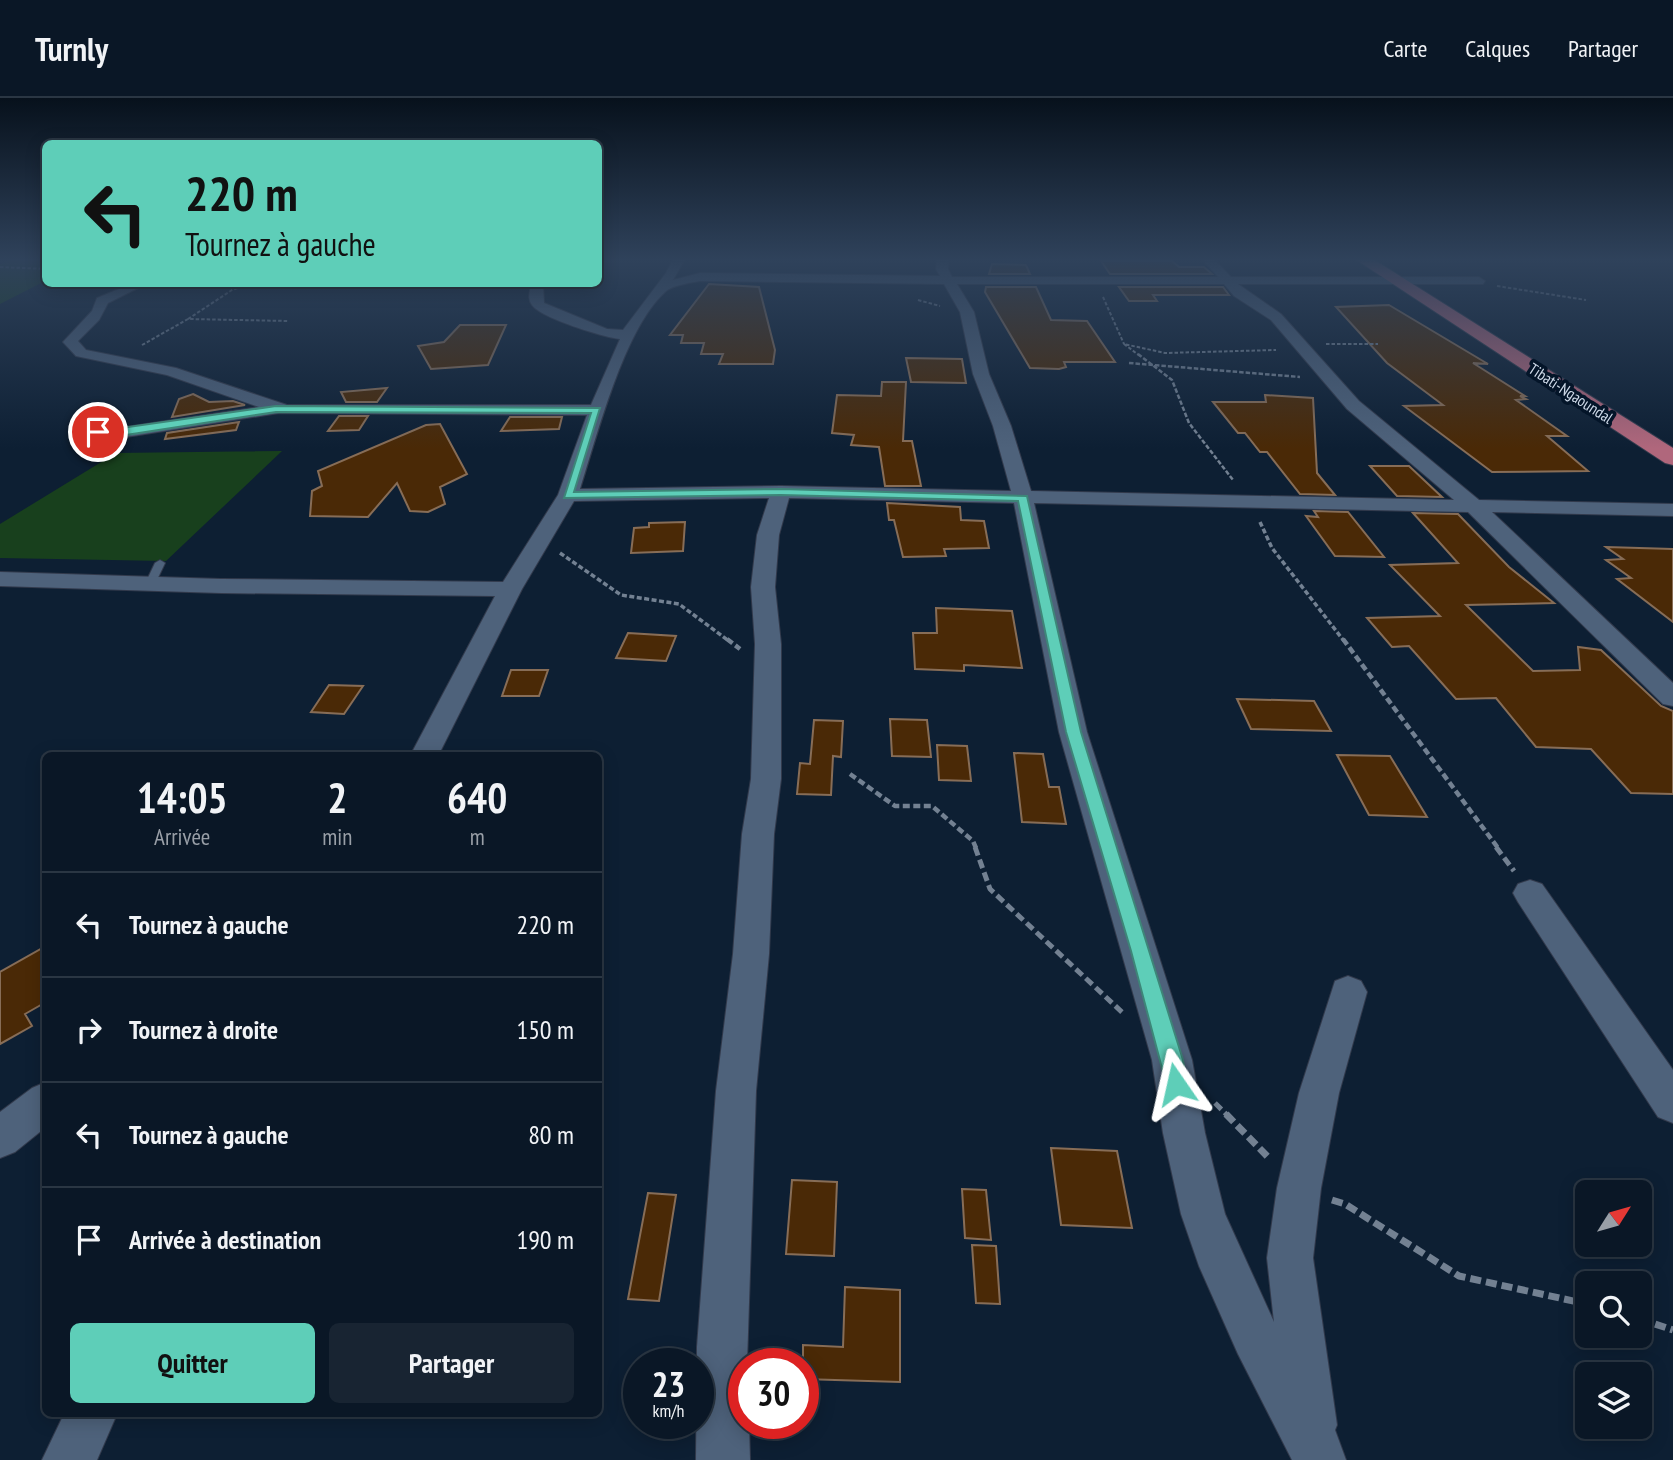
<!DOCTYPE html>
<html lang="fr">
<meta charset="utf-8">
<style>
:root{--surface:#0a1726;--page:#182432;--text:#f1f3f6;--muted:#999fa7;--line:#2a3643;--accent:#5eceb8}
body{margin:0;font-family:"PT Sans Narrow",sans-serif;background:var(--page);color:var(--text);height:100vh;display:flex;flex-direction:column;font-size:26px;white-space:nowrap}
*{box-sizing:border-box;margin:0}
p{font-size:23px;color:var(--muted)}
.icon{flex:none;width:38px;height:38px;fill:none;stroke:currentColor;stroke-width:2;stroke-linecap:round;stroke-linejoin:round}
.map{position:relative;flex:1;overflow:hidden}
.drawer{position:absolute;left:42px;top:654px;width:560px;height:665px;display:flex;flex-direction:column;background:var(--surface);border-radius:10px;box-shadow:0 4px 18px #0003,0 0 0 2px var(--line)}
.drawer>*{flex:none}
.top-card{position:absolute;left:42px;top:42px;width:560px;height:147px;border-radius:10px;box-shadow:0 4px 18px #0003,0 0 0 2px var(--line);background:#5eceb8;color:#111;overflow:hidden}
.needle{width:46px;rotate:53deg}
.fabs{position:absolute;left:1575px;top:1082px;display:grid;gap:14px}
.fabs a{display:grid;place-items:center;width:77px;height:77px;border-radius:10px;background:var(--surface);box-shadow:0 4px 18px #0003,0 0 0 2px var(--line);font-size:35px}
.speed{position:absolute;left:623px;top:1250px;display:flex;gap:14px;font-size:35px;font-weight:700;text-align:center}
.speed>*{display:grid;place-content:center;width:91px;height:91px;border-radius:50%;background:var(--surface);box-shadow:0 4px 18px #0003,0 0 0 2px var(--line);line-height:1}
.speed small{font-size:18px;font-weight:400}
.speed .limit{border:10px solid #d22;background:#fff;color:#111}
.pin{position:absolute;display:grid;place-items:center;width:60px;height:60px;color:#fff;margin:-30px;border:4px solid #fff;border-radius:50%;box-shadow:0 2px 7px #0007}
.me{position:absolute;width:77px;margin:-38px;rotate:349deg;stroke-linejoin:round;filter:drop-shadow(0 0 5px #0008)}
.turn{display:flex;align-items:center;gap:24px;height:147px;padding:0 28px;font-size:32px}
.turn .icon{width:91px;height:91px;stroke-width:2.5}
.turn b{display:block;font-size:49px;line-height:60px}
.eta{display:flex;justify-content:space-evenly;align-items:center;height:119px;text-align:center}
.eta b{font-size:42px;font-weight:600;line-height:49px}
.action{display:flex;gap:14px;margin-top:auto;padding:14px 28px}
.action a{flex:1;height:80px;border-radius:10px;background:var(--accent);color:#111;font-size:28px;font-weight:600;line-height:80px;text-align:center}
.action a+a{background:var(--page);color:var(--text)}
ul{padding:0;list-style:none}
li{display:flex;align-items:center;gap:21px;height:105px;padding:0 28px;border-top:2px solid var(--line)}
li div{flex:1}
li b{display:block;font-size:26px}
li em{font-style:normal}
header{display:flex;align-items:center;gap:42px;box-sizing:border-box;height:98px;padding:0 35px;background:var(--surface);border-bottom:2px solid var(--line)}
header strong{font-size:33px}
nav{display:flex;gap:38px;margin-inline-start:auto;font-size:24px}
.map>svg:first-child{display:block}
.green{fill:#18401d}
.building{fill:#4a2906;stroke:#876d57;stroke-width:2}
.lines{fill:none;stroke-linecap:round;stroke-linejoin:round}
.service-casing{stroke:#323a4c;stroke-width:2}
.minor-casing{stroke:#323a4c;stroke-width:2}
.trunk-casing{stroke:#323a4c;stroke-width:2}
.path-far5{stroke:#738192;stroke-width:2;stroke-dasharray:3.5 2;stroke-linecap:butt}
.path-far4{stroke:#738192;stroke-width:2.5;stroke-dasharray:4.5 2;stroke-linecap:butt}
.path-far3{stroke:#738192;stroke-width:3.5;stroke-dasharray:5 2.5;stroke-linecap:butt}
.path-far2{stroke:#738192;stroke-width:4.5;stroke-dasharray:7 3.5;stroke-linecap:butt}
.path-far1{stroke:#738192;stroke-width:5;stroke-dasharray:9 4.5;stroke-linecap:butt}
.path{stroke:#738192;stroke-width:7;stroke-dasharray:11 5;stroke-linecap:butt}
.service{fill:#4e627b;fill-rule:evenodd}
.minor{fill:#4e627b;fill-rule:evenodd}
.trunk{fill:#b0677c;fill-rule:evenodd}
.route{fill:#5eceb8;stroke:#3d8678;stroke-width:2}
.labels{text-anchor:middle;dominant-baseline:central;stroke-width:7;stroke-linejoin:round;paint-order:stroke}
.far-street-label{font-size:16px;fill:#cfdae9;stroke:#041529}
</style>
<header>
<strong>Turnly</strong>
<nav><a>Carte</a><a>Calques</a><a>Partager</a></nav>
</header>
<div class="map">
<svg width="1673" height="1362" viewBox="0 0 1673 1362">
<rect width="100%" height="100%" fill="#0d1f33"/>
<path class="green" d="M13 161H45V183L0 206V166Z
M282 353 166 463 0 460V426L116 355Z"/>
<path class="building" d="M1101 163H1172L1179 169H1204L1212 176H1110Z
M992 166 1026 167 1030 176H989Z
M709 186 759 189 775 252 773 266H719L723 256H701L704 245H681L683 237H670Z
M986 189H1036L1051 222 1087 223 1115 264H1064L1066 269 1059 271 1030 270 985 194Z
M1119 189H1223L1229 197H1153L1157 203H1129Z
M1389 207 1488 266 1473 265 1525 298H1520L1526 301 1516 302 1567 338H1547L1588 373 1492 374 1404 308 1443 307 1387 265 1336 209Z
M460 227H506L488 267 431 271 418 248 444 244Z
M906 260 962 261 966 285 911 284Z
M882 284H906L903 343H912L921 388H885L879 349 851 347 854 337 832 335 837 297 881 298Z
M387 290 377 304H346L341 294Z
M193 296 209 304 233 303 245 307 172 319 179 301Z
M1265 297 1313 300 1317 375 1335 397 1300 396 1267 354H1260L1245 335H1238L1213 304H1266Z
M339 318H368L359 332 328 333Z
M510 319H562L559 331 501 333Z
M239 324 236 332 165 341 167 335Z
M440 326 467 376 440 389 445 406 428 414 410 413 397 385 368 419 310 418 312 393 322 388 318 373 426 327Z
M1370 368H1409L1442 399 1397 398Z
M887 405 960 409 961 422 984 423 989 450 944 451 946 458 903 459 894 422H889Z
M1314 413 1348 414 1384 459 1335 458 1306 418 1318 419Z
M1413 415 1458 416 1509 469 1554 505 1466 507 1533 573 1580 572 1578 549 1601 552 1661 608 1673 613V696L1631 695 1591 651 1536 649 1496 600 1456 601 1409 548 1392 549 1367 520 1440 518 1390 467 1458 465Z
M685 424 683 453 631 455 634 430 649 429V425Z
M1606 449 1673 451V524L1617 481 1631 480 1606 462 1623 461Z
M936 510 1012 513 1022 570 964 567V573L915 571 913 535H937Z
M628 535 676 538 666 563 616 560Z
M511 572H548L539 598H502Z
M329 587 363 588 344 616 311 614Z
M1237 601 1314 603 1331 633 1251 631Z
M890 621 927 622 931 659 892 658Z
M814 622 843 623 841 659 833 658 831 697 797 696 800 665 810 666Z
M937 647 967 648 971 683 939 682Z
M1014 655 1043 656 1049 689H1059L1066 726 1022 724Z
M1337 657 1390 658 1427 719 1369 717Z
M46 848V904L25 916 32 928 0 946V874Z
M1051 1050 1117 1053 1132 1130 1061 1127Z
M792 1082 837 1084 834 1158 786 1156Z
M962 1091 986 1092 991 1142 965 1140Z
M648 1095 676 1097 659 1203 628 1201Z
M972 1147 996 1148 1000 1206 976 1205Z
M845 1189 900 1192V1284L803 1281V1247L843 1249Z"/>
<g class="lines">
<g class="service-casing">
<path id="service" d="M160 462 165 465 155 486 150 489 146 488 145 486 155 465Z"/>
</g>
<g class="minor-casing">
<path id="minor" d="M673 161H685L673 182 700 175 940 178 936 171 937 161H949L948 171 952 179H1218L1202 161H1214L1231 179H1479L1485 183 1483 186H1238L1281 216 1359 303 1479 402 1673 406V418L1492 414 1673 585V608L1663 606 1468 414 1034 405 1087 634 1192 962 1205 1035 1225 1116 1274 1224 1267 1160 1277 1090 1299 995 1335 883 1348 878 1361 883 1367 894 1339 995 1321 1090 1313 1160 1337 1327 1335 1332 1346 1362H1292L1238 1256 1199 1168 1181 1116 1163 1035 1152 962 1059 634 1014 405 789 400 779 437 775 489 781 546V681L774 736 769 856 756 993 747 1265H744V1325H749L750 1362H696L697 1249 716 993 733 856 742 736 751 681 755 546 751 489 757 437 769 400 574 403 522 491 438 658H410L495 498 221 495 0 488V474L221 481 503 484 558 397 587 317 279 315 126 339 90 337 81 332 84 328 126 329 259 309 167 277 76 258 63 244 92 213 97 200 131 186H146L108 205 99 222 78 243 86 252 176 270 287 307H591L620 241C603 239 541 220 532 207 527 200 530 194 531 186H543L544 205 607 231 623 232 666 175ZM700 183 944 186 960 214 973 276 993 328 1011 393 781 388 580 391C597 338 624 231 665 194 672 187 690 185 700 183ZM957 186H1224L1234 198 1271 222 1347 311 1454 402 1031 393 1011 328 989 276 974 214Z
M1530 782 1542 786 1673 972V1025L1658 1019 1518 804 1513 795 1518 786Z
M46 984V1029L15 1054 0 1060V1014L32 990Z
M64 1316H117L97 1362H42Z"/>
</g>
<g class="trunk-casing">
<path id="trunk" d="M1355 161H1373L1673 350V367L1665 365Z"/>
</g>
<path class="path-far5" d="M0 169 46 171
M1497 188 1586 202
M1103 199 1124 246
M918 202 940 208
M188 221 232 192 248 186
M1326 246H1378
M142 247 188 221 288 223
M1140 258 1124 246 1165 255 1276 252"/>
<path class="path-far4" d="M1138 256 1172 282 1189 325 1233 382
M1129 265 1300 279"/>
<path class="path-far3" d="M1260 424 1272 450 1344 543
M560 455 621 497 679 506 729 543"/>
<path class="path-far2" d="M727 541 740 551
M1343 541 1498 750
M850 676 895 708H932L973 743 976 750"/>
<path class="path-far1" d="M975 749 990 791 1124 916
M1496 749 1514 773
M1215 1005 1228 1018"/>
<path class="path" d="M1226 1016 1268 1059
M1332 1102 1345 1106 1459 1178 1587 1206
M1640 1221 1673 1232"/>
<use href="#service" class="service"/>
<use href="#minor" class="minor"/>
<use href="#trunk" class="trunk"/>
</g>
<linearGradient id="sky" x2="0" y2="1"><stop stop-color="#07111c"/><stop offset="0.46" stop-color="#2f425b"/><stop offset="1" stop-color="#2f425b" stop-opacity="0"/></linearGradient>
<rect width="1673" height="351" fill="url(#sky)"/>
<path class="route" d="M276 308 600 310 574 394 781 391 1027 398 1081 634 1183 962 1187 986 1184 993 1176 996 1168 993 1131 853 1066 634 1018 403 781 397 564 400 591 315 276 314 126 337H98L93 334Z"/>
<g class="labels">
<g class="far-street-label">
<text transform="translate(1571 295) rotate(33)">Tibati-Ngaoundal</text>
</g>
</g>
</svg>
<div class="fabs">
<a><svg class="needle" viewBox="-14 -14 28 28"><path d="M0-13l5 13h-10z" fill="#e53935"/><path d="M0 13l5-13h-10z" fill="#999fa7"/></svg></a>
<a><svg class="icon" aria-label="search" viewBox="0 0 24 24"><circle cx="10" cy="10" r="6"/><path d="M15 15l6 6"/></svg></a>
<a><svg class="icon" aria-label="layers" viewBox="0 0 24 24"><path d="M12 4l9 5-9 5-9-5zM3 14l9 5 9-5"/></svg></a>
</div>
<div class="speed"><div>23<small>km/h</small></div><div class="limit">30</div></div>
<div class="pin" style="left:98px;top:334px;background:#d93025"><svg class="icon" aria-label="arrive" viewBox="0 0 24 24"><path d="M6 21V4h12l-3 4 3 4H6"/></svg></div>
<svg class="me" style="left:1176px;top:986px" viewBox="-20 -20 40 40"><path d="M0-17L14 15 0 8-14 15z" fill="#5eceb8" stroke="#fff" stroke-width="4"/></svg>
<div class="top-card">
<div class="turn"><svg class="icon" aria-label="left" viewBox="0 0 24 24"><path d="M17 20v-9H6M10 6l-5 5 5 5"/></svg><div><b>220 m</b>Tournez à gauche</div></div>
</div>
<section class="drawer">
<div class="eta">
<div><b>14:05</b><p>Arrivée</p></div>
<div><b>2</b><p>min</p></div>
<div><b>640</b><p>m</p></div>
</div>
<ul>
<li><svg class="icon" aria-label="left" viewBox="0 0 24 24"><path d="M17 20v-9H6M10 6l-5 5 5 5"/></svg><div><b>Tournez à gauche</b></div><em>220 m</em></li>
<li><svg class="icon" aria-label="right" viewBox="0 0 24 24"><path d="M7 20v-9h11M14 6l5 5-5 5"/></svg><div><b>Tournez à droite</b></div><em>150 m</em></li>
<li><svg class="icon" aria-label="left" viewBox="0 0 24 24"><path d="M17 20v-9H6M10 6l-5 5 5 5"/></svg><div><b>Tournez à gauche</b></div><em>80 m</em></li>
<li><svg class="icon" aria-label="arrive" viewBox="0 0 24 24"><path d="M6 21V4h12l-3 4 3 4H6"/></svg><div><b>Arrivée à destination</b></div><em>190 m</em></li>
</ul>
<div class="action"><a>Quitter</a><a>Partager</a></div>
</section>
</div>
